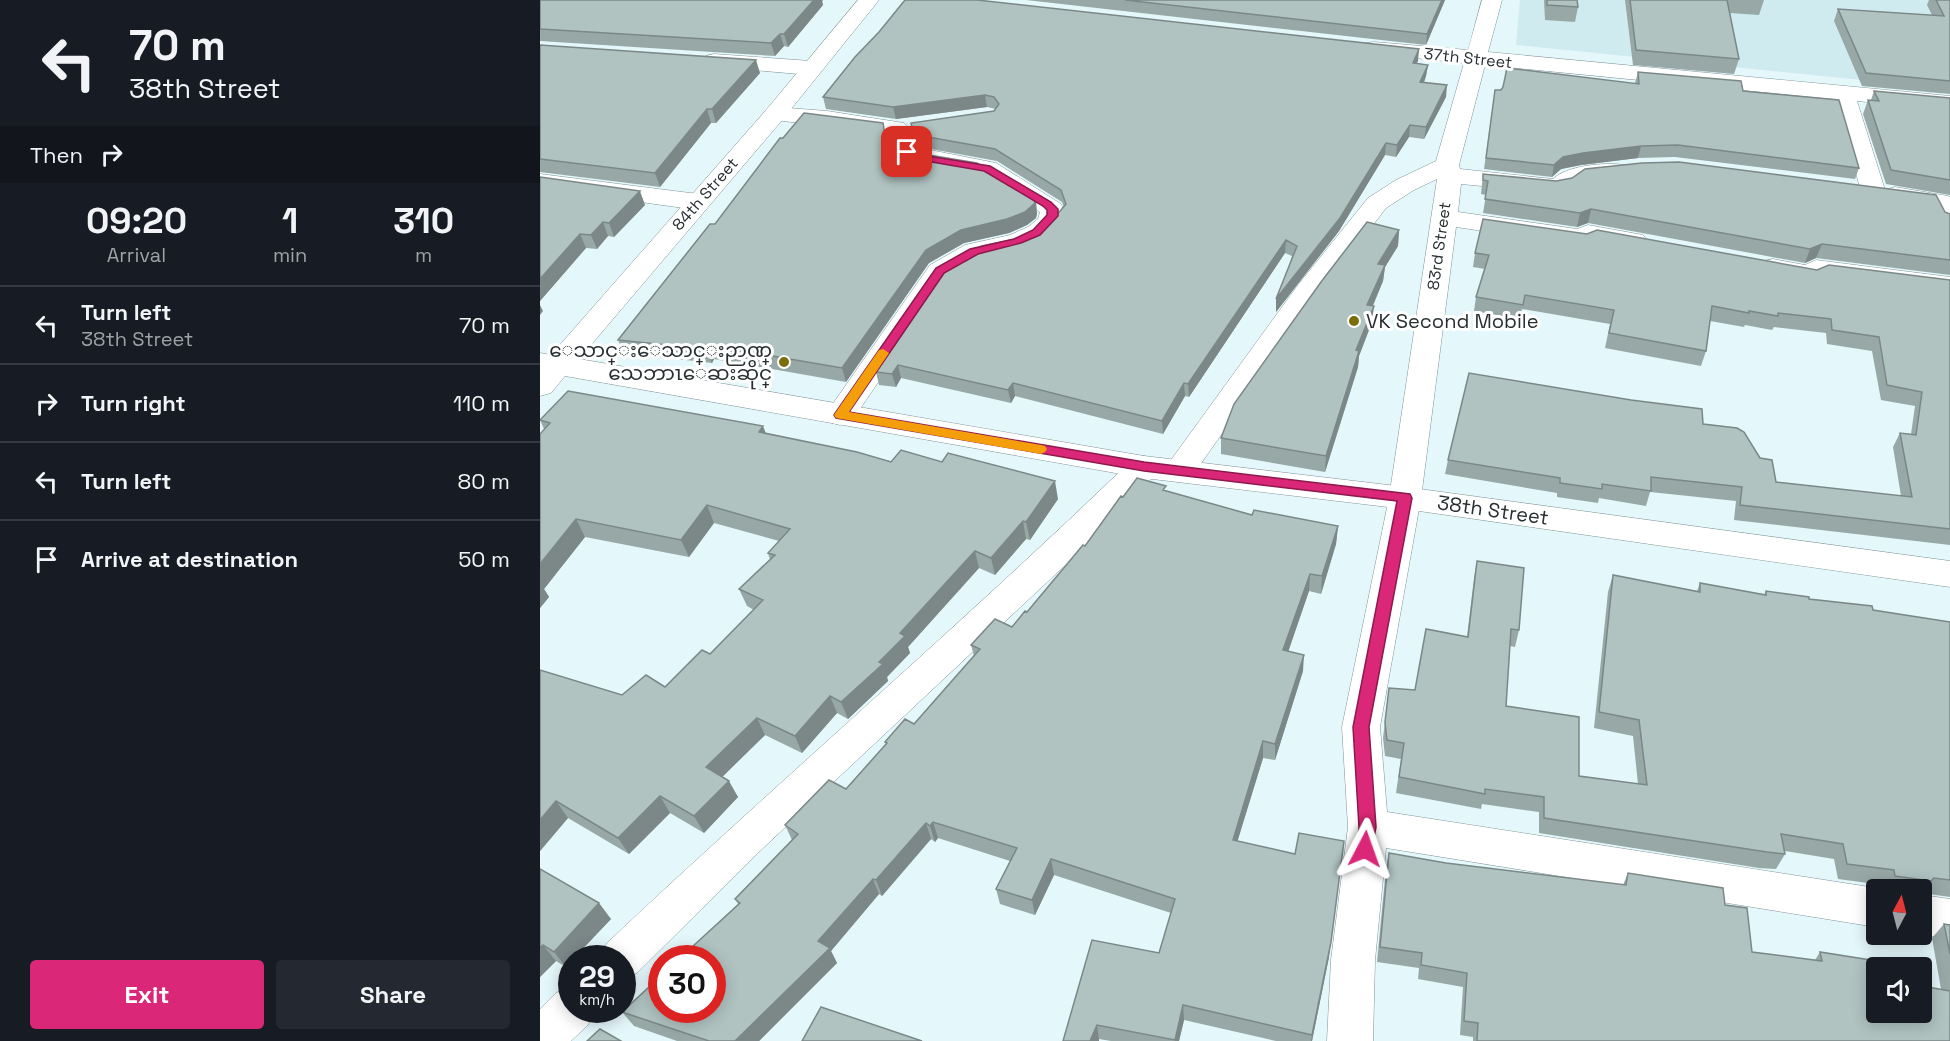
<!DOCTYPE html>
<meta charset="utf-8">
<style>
:root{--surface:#171b24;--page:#242831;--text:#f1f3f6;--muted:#9ea1a6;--line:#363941;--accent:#db2777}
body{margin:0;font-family:"Space Grotesk","Noto Sans Myanmar",sans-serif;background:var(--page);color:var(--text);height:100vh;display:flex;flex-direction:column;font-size:22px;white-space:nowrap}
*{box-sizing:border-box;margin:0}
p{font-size:20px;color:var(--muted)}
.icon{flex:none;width:33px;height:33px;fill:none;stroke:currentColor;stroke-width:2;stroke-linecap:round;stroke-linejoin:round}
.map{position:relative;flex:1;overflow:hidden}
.side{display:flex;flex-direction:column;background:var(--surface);width:540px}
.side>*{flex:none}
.guide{background:#171b24;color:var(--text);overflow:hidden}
.needle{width:39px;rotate:7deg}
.tools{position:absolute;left:1326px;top:879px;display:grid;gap:12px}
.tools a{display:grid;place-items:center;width:66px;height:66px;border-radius:6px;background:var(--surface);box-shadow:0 3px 15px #0003;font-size:30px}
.speed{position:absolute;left:18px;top:945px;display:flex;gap:12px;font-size:30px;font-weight:700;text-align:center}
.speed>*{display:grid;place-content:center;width:78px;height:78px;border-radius:50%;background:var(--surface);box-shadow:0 3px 15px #0003;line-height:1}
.speed small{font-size:15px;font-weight:400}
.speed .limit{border:9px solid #d22;background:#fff;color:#111}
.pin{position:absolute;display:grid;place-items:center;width:51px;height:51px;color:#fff;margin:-26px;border-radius:12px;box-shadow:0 3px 9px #0006}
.me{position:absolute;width:66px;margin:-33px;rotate:4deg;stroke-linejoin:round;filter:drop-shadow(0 0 4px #0008)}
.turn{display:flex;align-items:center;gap:21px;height:126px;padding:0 30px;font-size:27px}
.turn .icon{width:78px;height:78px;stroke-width:2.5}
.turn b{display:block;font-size:42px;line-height:51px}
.then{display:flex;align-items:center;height:57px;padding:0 30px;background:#0003;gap:12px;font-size:22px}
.eta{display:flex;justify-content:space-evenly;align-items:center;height:102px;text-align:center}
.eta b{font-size:36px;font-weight:700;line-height:42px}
.primary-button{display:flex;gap:12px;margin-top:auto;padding:12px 30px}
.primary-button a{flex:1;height:69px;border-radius:6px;background:var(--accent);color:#fff;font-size:24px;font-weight:700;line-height:69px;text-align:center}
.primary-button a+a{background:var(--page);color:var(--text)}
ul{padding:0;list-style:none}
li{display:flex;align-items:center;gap:18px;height:78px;padding:0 30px;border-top:2px solid var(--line)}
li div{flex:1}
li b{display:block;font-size:22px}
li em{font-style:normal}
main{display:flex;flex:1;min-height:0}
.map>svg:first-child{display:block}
.built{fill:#cfebf0}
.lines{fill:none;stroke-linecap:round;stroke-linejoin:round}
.minor-casing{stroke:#819397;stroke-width:1}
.major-casing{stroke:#819397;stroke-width:1}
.minor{fill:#fff;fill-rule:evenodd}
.major{fill:#fff;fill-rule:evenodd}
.wall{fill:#97a8a6}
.shaded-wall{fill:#7b8887}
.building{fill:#b0c3c1;stroke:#7b8887;stroke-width:1.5}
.route{fill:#db2777;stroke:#8e194d;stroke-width:1.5}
.slow{fill:#f59e0b}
.poi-dot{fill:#7a6e0b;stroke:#fff;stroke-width:2}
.labels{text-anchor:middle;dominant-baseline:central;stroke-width:6;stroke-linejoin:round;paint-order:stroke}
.far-street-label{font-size:16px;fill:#282f31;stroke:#fff}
.poi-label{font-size:20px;fill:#282f31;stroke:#fff;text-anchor:start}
.street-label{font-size:20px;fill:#282f31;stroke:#fff}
</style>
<main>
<section class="side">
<div class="guide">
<div class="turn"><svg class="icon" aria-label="left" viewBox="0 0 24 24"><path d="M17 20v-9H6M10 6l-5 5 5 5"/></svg><div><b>70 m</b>38th Street</div></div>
<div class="then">Then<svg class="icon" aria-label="right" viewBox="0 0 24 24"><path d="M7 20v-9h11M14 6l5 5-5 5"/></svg></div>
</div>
<div class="eta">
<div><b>09:20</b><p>Arrival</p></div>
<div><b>1</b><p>min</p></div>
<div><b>310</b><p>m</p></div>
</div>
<ul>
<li><svg class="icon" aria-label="left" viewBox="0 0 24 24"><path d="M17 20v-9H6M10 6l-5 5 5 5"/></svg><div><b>Turn left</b><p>38th Street</p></div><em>70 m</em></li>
<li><svg class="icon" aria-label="right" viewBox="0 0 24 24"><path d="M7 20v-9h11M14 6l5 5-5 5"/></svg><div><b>Turn right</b></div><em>110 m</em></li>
<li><svg class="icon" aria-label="left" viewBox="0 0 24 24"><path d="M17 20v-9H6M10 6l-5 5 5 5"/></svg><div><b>Turn left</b></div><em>80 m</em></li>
<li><svg class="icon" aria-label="arrive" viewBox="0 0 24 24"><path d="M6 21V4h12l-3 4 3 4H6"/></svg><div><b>Arrive at destination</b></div><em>50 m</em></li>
</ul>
<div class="primary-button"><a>Exit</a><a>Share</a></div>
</section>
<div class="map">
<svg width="1410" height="1041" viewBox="0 0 1410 1041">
<rect width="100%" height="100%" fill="#e4f7fb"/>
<path class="built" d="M980 0H1410V89L976 45Z"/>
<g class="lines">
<g class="minor-casing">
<path id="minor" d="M942 0H962L948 52 1410 96V110L1317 101 1345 190 1355 187 1408 196 1410 197V228L1401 225 1391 207 1346 199 1343 194 1333 197 1324 195 1321 190 1293 99 945 65 919 165 920 169 1013 179C1027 165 1070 161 1090 166L1093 171 1090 176 1037 183 1029 190 1013 193 921 184 918 212 1037 229 1048 225 1103 235 1107 241 1103 247C1082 252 1066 240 1044 246L916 227 881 498 840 727 847 812 1336 888 1339 890H1336V927L846 848 835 960 833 1041H787L791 960 808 827 802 727 849 498 897 179 874 190 846 208 778 297 650 479 639 482 628 479 623 471 758 285 828 198 856 180 896 161 924 63 834 54 826 53 823 48 826 43 834 42 928 50Z
M174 54 271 61 279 63 282 68 279 73 271 75 166 66 163 61 166 56Z
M235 107 287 111 364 123 371 130 375 147 456 163 521 204 526 215 516 229 506 239 487 247 443 257 410 277 311 422 300 425 289 422 285 415 390 265 425 245 470 235 488 227 498 219 500 212 440 174 386 165 359 157 350 147 348 134 227 119 223 114 227 109Z
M0 174 158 194 167 197 171 202 167 207 158 210 0 188Z
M1233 259 1265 265 1276 260 1410 277V293L1283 277 1272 282 1224 273 1220 267 1224 261Z
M604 456 615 459 620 467 615 475 535 556 221 850 97 973 82 979V958H60L67 943C240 780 421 625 593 459Z
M1382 895 1410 899V939L1381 934Z
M32 987V1010H54L48 1025 31 1041H0V1009L16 993Z"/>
</g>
<g class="major-casing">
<path id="major" d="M318 0H339L243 119 39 359 604 456 865 487 1410 561V587L865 509 604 478 25 376 11 393 0 396V353L11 355 227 109Z"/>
</g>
<use href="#minor" class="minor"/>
<use href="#major" class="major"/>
</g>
<path class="wall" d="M0 0H283L282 1 283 5 248 47 244 46 235 56 0 41Z
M486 0H905L886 45Z
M1004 0H1037L1038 7 1035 22 1005 20Z
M1085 0H1224L1219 15 1190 13 1199 59 1194 74 1093 65Z
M1389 0H1410V94L1322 86 1294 21 1298 9 1392 15 1387 5Z
M0 45 220 73 176 123H171L120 187 0 172Z
M879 49 877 63 888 65 886 76 884 83 906 97 884 139 869 137 856 157 845 155 799 231 736 312 752 256 745 253 649 397 645 396 623 434 475 396 471 403 361 378 356 387 339 385 336 372 486 237 505 229 524 207 522 202 457 161 391 149 376 143 371 123 454 111 456 109 447 107 356 119 286 109 283 97Z
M1098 72 1203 91 1319 168 1315 179 1135 157 1098 158 1041 165 1021 169 1012 177 944 169 955 90H961L1095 83Z
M1334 91 1410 98V195L1346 184 1323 114 1328 100H1331Z
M346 136 356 146 497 213 496 218 487 225 469 233 424 243 389 263 306 382 174 359 172 363 84 353 78 340Z
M943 174 1016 181 1405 212 1410 214V275L1276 258 1265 263 1048 223 1037 227 943 213 946 195 941 194Z
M0 177 105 205 74 237 68 236 57 249 46 248 0 301Z
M859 230 858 246 845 267 843 281 833 306 832 322 819 356 818 367 785 472 681 454V438Z
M935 253 1277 270 1410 280V545L1194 520 1196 501 1110 492 1106 506 1059 498 1058 503 1017 497V493L905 474 908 460 1163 424 1220 458 1236 482 1361 496 1353 447 1360 433 1371 434 1375 406 1341 400 1332 351 1287 344 1286 333 1234 327 1232 330 1205 325 1204 327 1170 321 1166 351 1161 366 1065 348 1070 324 982 309 980 319 934 311 936 297 945 269 933 267Z
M0 420 226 433 518 499 490 540 486 539 455 575 439 568 368 647 370 653 347 677 348 681 308 719 297 713 262 753 225 735 182 777 198 797 164 833 130 813 89 854 28 818 0 851V670L82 695 125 687 170 654 214 610 207 606 199 589 230 560 228 553 239 541 174 523 149 557 45 537 4 589 9 597 0 608 4 429Z
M627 491 712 515 798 526 796 544 781 594 769 591 748 651 763 671 735 760 723 758 697 841 789 957 772 1041H736L644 1020 639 1041H571L559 1039 523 1041 619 953 631 913 514 875 495 915 460 904 456 889 470 861 398 838 395 842 391 839 342 896 339 894 291 951 297 963 219 1041H137L94 1026 82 1012 198 904 195 899 252 840 245 825 306 789 346 745 345 742 374 724 434 656 431 645 472 627 487 612 545 546 583 497Z
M937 561 979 630 975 647 970 646 966 706 1039 776 1098 784 1093 736 1054 728 1068 592 1073 575 1157 591 1160 583 1224 595 1226 591 1333 610 1410 622V897L1382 893V894V890H1344L1343 885 1298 879 1294 859 1245 851V854L1236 869 1219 868 999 833V812L942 804 941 809 856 793 861 759 845 756 843 738 849 688 875 690 927 637 934 578Z
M849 853 906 863 1083 885 1088 873 1185 905 1212 952 1275 960 1280 952 1336 1012 1401 989 1392 938 1404 924 1410 925V1041H933V1037L920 1035 923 987 878 979 879 968 837 962 846 868Z
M0 869 71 919 34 958H32L26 967 16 961 0 977Z"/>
<path class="shaded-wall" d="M274 0H283L282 1 283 5 248 47 244 34Z
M902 0H905L886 45 887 34Z
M240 34 244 46 235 56 231 43Z
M879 49 878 61 872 74 873 63Z
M216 60 220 73 176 123 172 109Z
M888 65 886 76 879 94 880 82Z
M907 85 906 97 884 139 886 127Z
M445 95 447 107 356 119 353 107Z
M167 109 171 123 120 187 115 173Z
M870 125 869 137 856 157 857 145Z
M846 143 845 155 799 231 736 312V299Z
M1101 146 1098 158 1041 165 1021 169 1012 177 1014 165 1023 157 1043 153Z
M100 191 105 205 74 237 69 223Z
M496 200 497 213 496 218 487 225 469 233 424 243 389 263 306 382 302 368 386 250 421 230Z
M1051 209 1048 223 1037 227 1040 213Z
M63 222 68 236 57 249 51 235Z
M859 230 858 246 845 267 843 281 826 321 827 305 838 264Z
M40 234 46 248 0 301V279Z
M746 240 745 253 649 397 648 384Z
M1282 244 1276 258 1265 263 1270 249Z
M0 305 3 311 0 315Z
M834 306 832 322 819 356 818 367 785 472 786 456 816 350Z
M169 345 174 359 172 363 166 349Z
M358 365 361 378 356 387 352 374Z
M473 383 475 396 471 403 468 390Z
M644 383 645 396 623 434 622 421Z
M223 426 230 444 219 432Z
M515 481 518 499 490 540 486 522Z
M167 505 174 523 149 557 141 540Z
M36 519 45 537 4 589 9 597 0 608V564Z
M483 521 486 539 455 575 451 558Z
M798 526 796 544 781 594 782 576Z
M435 551 439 568 368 647 370 653 347 677 348 681 308 719 301 702 360 633Z
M770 574 769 591 743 667V650Z
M764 655 763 671 735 760V744Z
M290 696 297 713 262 753 255 736Z
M217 718 225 735 175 784 166 767Z
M723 741V758L693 856V840Z
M189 781 198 797 164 833 154 816Z
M120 796 130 813 89 854 78 838Z
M16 801 28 818 0 851V820Z
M393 822 398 838 395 842 390 826Z
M386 823 391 839 342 896 336 880Z
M802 857 789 957 772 1041H771Z
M511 859 514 875 495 915 492 900Z
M333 879 339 894 291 951 297 963 219 1041H195L278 941Z
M59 903 71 919 34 958H32V961L26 967 14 952Z
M3 945 16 961 0 977V948Z
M643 1005 644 1020 639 1041H635Z
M557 1025 559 1039V1041H550Z"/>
<path class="building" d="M0 0H274L244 34H240L231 43 0 29Z
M365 0H437L879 49 873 63 888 65 880 82 907 85 886 127 870 125 857 145 846 143 800 218 736 299 757 246 746 240 648 384 644 383 622 421 473 383 468 390 358 365 352 374 336 372 409 266 442 246 486 237 505 229 526 204 521 190 455 149 388 137 373 131 371 123 454 111 459 104 454 97 445 95 353 107 283 97 315 57 339 32Z
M585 0H902L887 34Z
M1007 0H1037L1038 7 1007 5Z
M1090 0H1187L1199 59 1096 50Z
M1396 0H1410V81L1326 73 1298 9 1404 16Z
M0 45 216 60 172 109H167L115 173 0 159Z
M967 68 1099 84 1098 72 1201 81 1203 91 1299 100 1319 168 1138 145 1101 146 1043 153 1023 157 1014 165 946 158 955 90H961L963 87Z
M1334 91 1410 98V180L1351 170 1328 100 1339 101Z
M264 113 343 123 345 135 356 146 383 154 437 163 496 200 494 204 485 212 467 219 421 230 386 250 302 368 169 345 166 349 78 340 170 224H175L240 138H243Z
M1139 162 1396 195 1405 212 1410 214V260L1282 244 1270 249 1051 209 1040 213 945 199 948 181 943 180V174L1016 181 1032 178 1045 169 1102 163Z
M0 177 100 191 69 223 63 222 51 235 40 234 0 279Z
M943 219 1047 234 1057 230 1277 270 1289 265 1410 280V529L1200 505 1202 487 1111 477V491L1062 484V489L1020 483V478L908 460 929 373 1091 400 1162 409 1163 424 1197 428 1204 432 1220 458 1232 460 1236 482 1372 497 1360 433 1376 435 1382 392 1347 385 1339 337 1292 330 1291 319 1238 313V316L1209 311V313L1172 306 1166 351 1069 333 1074 310 985 295 983 305 936 297 949 255 935 253Z
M827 222 859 230 838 264 845 265 827 305 834 306 816 350 819 351 786 456 681 438 694 404 781 282Z
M28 391 223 426 219 432 317 452 351 462 361 450 402 462 408 453 515 481 486 522 483 521 451 558 435 551 360 633 365 636 339 662 343 664 301 702 290 696 255 736 217 718 166 767 189 781 154 816 120 796 78 838 16 801 0 820V670L82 695 106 675 125 687 162 650 170 654 223 600 199 589 235 555 228 553 250 529 167 505 141 540 36 519 0 564V434L10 423 0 420Z
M597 478 626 486 623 490 712 515 714 510 798 526 782 576 770 574 743 650 764 655 735 744 723 741 693 840 755 854 759 833 804 841 791 942 772 1035 643 1005 635 1040 557 1025 550 1041H523L552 940 619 953 635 899 511 859 492 900 456 889 477 848 393 822 390 826 386 823 336 880 333 879 278 941 290 948 195 1041H169L82 1012 122 975V1010H172V958H140L200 903 195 899 258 834 245 825 289 780 306 789 347 743 345 742 365 719 374 724 440 649 431 645 455 619 472 627 485 611 487 612 543 545 545 546 581 496 583 497Z
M937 561 984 568 979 630 971 629 966 706 1039 717V776L1107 785 1099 720 1059 712 1073 575 1160 592V583L1226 595V591L1269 597V599L1332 606 1333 610 1410 622V880L1394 878 1391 881 1355 876 1354 870 1307 864 1303 844 1241 834 1245 854 1227 852 1004 818V797L945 789V794L859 777 864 743 847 740 845 722 849 688 875 690 886 629 928 637Z
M849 853 906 863 1086 885 1088 873 1183 888 1185 905 1207 908 1212 952 1282 961 1280 952 1343 962 1344 968H1336V1012H1382V986L1410 991V1041H937L938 1023 924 1021 927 973 881 965 882 953 840 947Z
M0 869 59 903 14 952 3 945 0 948Z
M1404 924 1410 925V954Z
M281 1007 382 1041H262Z
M60 1029 81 1041H47Z"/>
<path class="route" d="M367 149 388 156 450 166 511 202 518 209V216L500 235 481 243 438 254 404 273 309 412 604 462 870 494 872 498 829 727 836 827 831 854 825 857 819 854 817 849 819 827 813 727 857 501 604 471 296 418 294 415 296 412 396 268 430 249 474 239 493 230 507 215V210L503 206 444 171 386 161 364 154V150Z"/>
<path class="slow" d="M343 349 349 353 309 412 501 445 505 446 507 449 505 452 501 454 296 418 294 415 296 412 339 350Z"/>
<g class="poi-dot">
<circle cx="814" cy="321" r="6"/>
<circle cx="244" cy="362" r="6"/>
</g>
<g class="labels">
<g class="far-street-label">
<text transform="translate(928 58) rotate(6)">37th Street</text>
<text transform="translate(165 194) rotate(-49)">84th Street</text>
<text transform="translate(899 246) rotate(-82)">83rd Street</text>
</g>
<g class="poi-label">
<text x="826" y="321">VK Second Mobile</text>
<text x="232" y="350" text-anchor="end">ေသာင္းေသာင္းဉာဏ္<tspan x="232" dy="23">သေဘာၤေဆးဆိုင္</tspan></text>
</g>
<g class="street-label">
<text transform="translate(953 510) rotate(8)">38th Street</text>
</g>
</g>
</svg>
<div class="tools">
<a><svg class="needle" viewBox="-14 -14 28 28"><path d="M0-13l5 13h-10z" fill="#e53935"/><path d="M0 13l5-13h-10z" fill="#9ea1a6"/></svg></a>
<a><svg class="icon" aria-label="sound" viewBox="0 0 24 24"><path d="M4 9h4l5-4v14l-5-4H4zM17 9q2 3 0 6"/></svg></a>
</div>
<div class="speed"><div>29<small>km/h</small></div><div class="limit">30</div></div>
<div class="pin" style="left:367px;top:152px;background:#d93025"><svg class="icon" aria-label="arrive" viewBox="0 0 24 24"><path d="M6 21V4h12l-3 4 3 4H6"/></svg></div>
<svg class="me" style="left:825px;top:849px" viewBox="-20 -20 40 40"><path d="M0-17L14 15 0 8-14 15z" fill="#db2777" stroke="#fff" stroke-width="4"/></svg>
</div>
</main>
